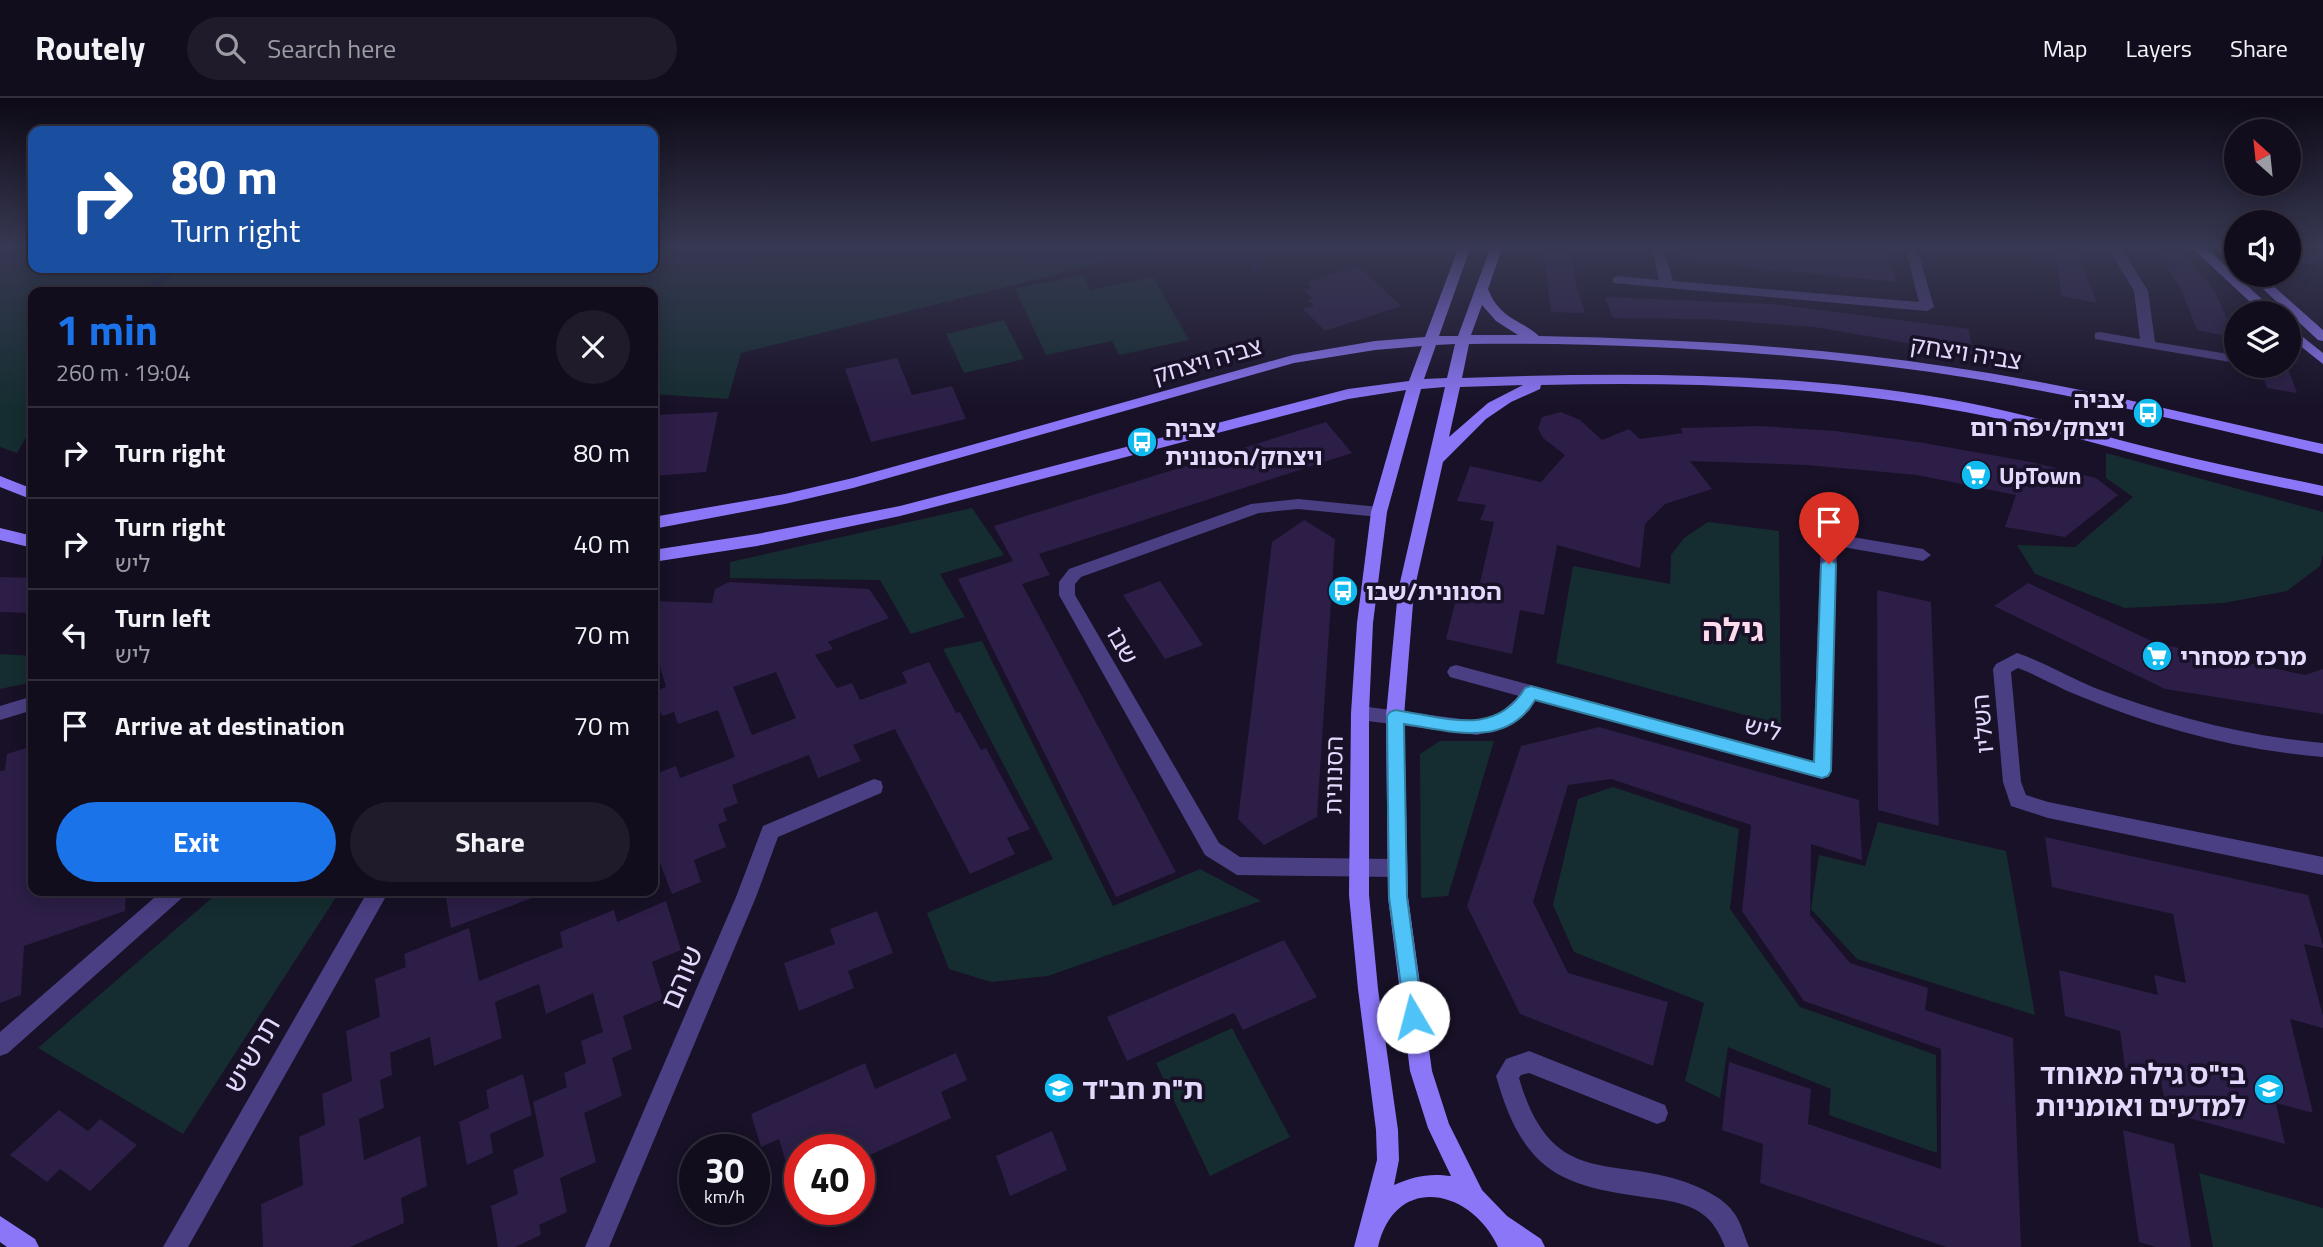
<!DOCTYPE html>
<meta charset="utf-8">
<style>
:root{--surface:#120d1d;--page:#1f1b2a;--text:#f1f3f6;--muted:#9c9ca4;--line:#312d3b;--accent:#1a73e8}
body{margin:0;font-family:"Titillium Web","Noto Sans Hebrew",sans-serif;background:var(--page);color:var(--text);height:100vh;display:flex;flex-direction:column;font-size:26px;white-space:nowrap}
*{box-sizing:border-box;margin:0}
p{font-size:23px;color:var(--muted)}
.icon{flex:none;width:38px;height:38px;fill:none;stroke:currentColor;stroke-width:2;stroke-linecap:round;stroke-linejoin:round}
.map{position:relative;flex:1;overflow:hidden}
.side{position:absolute;left:28px;top:189px;width:630px;height:609px;display:flex;flex-direction:column;background:var(--surface);border-radius:14px;box-shadow:0 4px 18px #0003,0 0 0 2px var(--line)}
.side>*{flex:none}
.banner{position:absolute;left:28px;top:28px;width:630px;height:147px;border-radius:14px;box-shadow:0 4px 18px #0003,0 0 0 2px var(--line);background:#1a4fa0;color:#fff;overflow:hidden}
.needle{width:46px;rotate:333deg}
.fabs{position:absolute;left:2224px;top:21px;display:grid;gap:14px}
.fabs a{display:grid;place-items:center;width:77px;height:77px;border-radius:50%;background:var(--surface);box-shadow:0 4px 18px #0003,0 0 0 2px var(--line);font-size:35px}
.speed{position:absolute;left:679px;top:1036px;display:flex;gap:14px;font-size:35px;font-weight:700;text-align:center}
.speed>*{display:grid;place-content:center;width:91px;height:91px;border-radius:50%;background:var(--surface);box-shadow:0 4px 18px #0003,0 0 0 2px var(--line);line-height:1}
.speed small{font-size:18px;font-weight:400}
.speed .limit{border:10px solid #d22;background:#fff;color:#111}
.pin{position:absolute;display:grid;place-items:center;width:60px;height:60px;color:#fff;margin:-72px -30px;border-radius:50% 50% 50% 0;rotate:-45deg;box-shadow:0 0 7px #0007}
.pin .icon{rotate:45deg}
.me{position:absolute;width:77px;margin:-38px;rotate:352deg;stroke-linejoin:round;filter:drop-shadow(0 0 5px #0008)}
.turn{display:flex;align-items:center;gap:24px;height:147px;padding:0 28px;font-size:32px}
.turn .icon{width:91px;height:91px;stroke-width:2.5}
.turn b{display:block;font-size:49px;line-height:60px}
.round{display:grid;place-items:center;flex:none;width:74px;height:74px;border-radius:37px;background:var(--page)}
.headline{display:flex;align-items:center;justify-content:space-between;height:119px;padding:0 28px}
h1{font-size:42px;font-weight:700;line-height:52px;color:var(--accent)}
.button{display:flex;gap:14px;margin-top:auto;padding:14px 28px}
.button a{flex:1;height:80px;border-radius:42px;background:var(--accent);color:#fff;font-size:28px;font-weight:700;line-height:80px;text-align:center}
.button a+a{background:var(--page);color:var(--text)}
ul{padding:0;list-style:none}
li{display:flex;align-items:center;gap:21px;height:91px;padding:0 28px;border-top:2px solid var(--line)}
li div{flex:1}
li b{display:block;font-size:26px}
li em{font-style:normal}
header{display:flex;align-items:center;gap:42px;box-sizing:border-box;height:98px;padding:0 35px;background:var(--surface);border-bottom:2px solid var(--line)}
header strong{font-size:33px}
nav{display:flex;gap:38px;margin-inline-start:auto;font-size:24px}
.search{width:490px;height:63px;background:var(--page);display:flex;align-items:center;gap:18px;box-sizing:border-box;padding:0 24px;border-radius:38px;color:var(--muted);font-size:26px}
.map>svg:first-child{display:block}
.green{fill:#152d30}
.lines{fill:none;stroke-linecap:round;stroke-linejoin:round}
.stream{stroke:#0e1a43;stroke-width:6}
.building{fill:#2c1e46;fill-rule:evenodd}
.street{fill:#4b3f83;fill-rule:evenodd}
.secondary{fill:#8b76f7;fill-rule:evenodd}
.route{fill:#4fc3f7;stroke:#337fa1;stroke-width:2}
.labels{text-anchor:middle;dominant-baseline:central;stroke-width:7;stroke-linejoin:round;paint-order:stroke}
.street-label{font-size:24px;fill:#e2d9fd;stroke:#181127}
.poi-label{font-size:24px;font-weight:bold;fill:#e2d9fd;stroke:#181127;text-anchor:start}
.near-street-label{font-size:28px;fill:#e2d9fd;stroke:#181127}
.near-poi-label{font-size:28px;font-weight:bold;fill:#e2d9fd;stroke:#181127;text-anchor:end}
.district-label{font-size:32px;font-weight:bold;fill:#fddbec;stroke:#181127}
</style>
<header>
<strong>Routely</strong>
<div class="search"><svg class="icon" aria-label="search" viewBox="0 0 24 24"><circle cx="10" cy="10" r="6"/><path d="M15 15l6 6"/></svg>Search here</div>
<nav><a>Map</a><a>Layers</a><a>Share</a></nav>
</header>
<div class="map">
<svg width="2323" height="1149" viewBox="0 0 2323 1149">
<rect width="100%" height="100%" fill="#181127"/>
<path class="green" d="M0 148H33V170H653V148H1170L741 255 728 301 653 296V194H33V327L17 355 0 349Z
M1083 177 1091 192 1153 179 1189 242 1119 257 1112 243 1046 257 1015 191Z
M1004 222 1024 261 964 275 946 236Z
M2106 355 2323 414V456L2320 468 2287 493 2224 505 2125 510 2035 476 2017 447 2075 449 2133 399 2106 380Z
M972 410 1004 457 940 476 965 519 911 536 880 482 730 480V464Z
M1708 424 1779 433 1781 627 1556 565 1573 468 1670 486 1671 457 1684 440Z
M982 543 1113 808 1200 771 1261 803 1048 878 991 884 949 871 927 815 1053 761 943 551Z
M0 556 33 558V584L0 591Z
M1440 643H1494L1448 798 1421 800 1420 656Z
M1613 689 1739 731 1730 811 1800 909 1936 957 1937 1055 1829 1017 1831 991 1728 949 1720 1000 1685 983 1704 905 1574 854 1553 807 1578 701Z
M1878 724 2006 753 2035 917 1857 861 1811 811 1819 757 1865 768Z
M220 793H340L183 1036 38 950Z
M1232 930 1290 1039 1210 1078 1156 965Z
M2199 1075 2323 1110V1149H2213Z"/>
<g class="lines">
<path class="stream" d="M1255 148 1256 173
M145 194 177 170"/>
</g>
<path class="building" d="M1545 148H1576L1573 163 1575 182 1585 215 1551 214 1544 158Z
M1679 148H1737L1818 156 1816 148 1887 152 1897 184 1678 163Z
M2049 148H2075L2097 205 2061 198 2057 161Z
M2152 148H2179L2184 154 2214 192 2236 240 2197 232 2180 189Z
M2289 148H2323V164L2289 169Z
M1358 168 1401 208 1325 233 1303 211 1314 208 1308 202 1313 201 1304 192 1312 189 1307 184Z
M1605 199 1772 206 1969 231 1972 256 1814 229 1710 221 1613 220Z
M897 260 912 297 952 288 966 321 871 344 845 271Z
M2259 268H2287L2297 295 2267 290Z
M718 314 706 374 653 378V335L657 317Z
M1561 314 1580 322 1602 342 1629 331 1640 341 1683 335 1681 330 1761 328 1836 333 1924 345 2031 364 2096 380 2118 397 2065 439 2005 429 2016 397 1917 377 1807 367 1690 363 1712 391 1665 406 1645 426 1640 470 1557 447 1544 517 1520 512 1512 556 1446 541 1460 485 1479 489 1494 424 1480 422 1486 407 1457 403 1470 368 1541 384 1565 357 1543 340 1538 330 1542 319Z
M1326 324 1352 355 1039 456 1050 477 1022 486 1176 774 1116 799 958 481 1013 463 994 428Z
M1304 422 1335 441 1317 719 1264 747 1238 721 1272 444Z
M0 479 33 480V515L0 514Z
M1160 483 1203 547 1165 561 1123 497Z
M729 484 869 491 889 520 828 544 833 551 815 557 837 590 852 585 860 602 907 585 902 574 929 564 956 615 960 614 981 652 986 650 1030 731 1007 740 1015 756 970 776 895 631 853 647 861 663 818 680 809 657 732 687 738 705 723 711 727 723 718 726 726 749 694 762 701 784 672 796 653 747V677L676 668 680 680 735 659 718 612 678 626 674 614 662 618 653 594 666 589 653 545V503L712 505 715 491ZM776 574 796 620 752 637 733 589Z
M2028 485 2156 545 2305 577 2323 571V616L2165 591 1994 508Z
M1877 492 1931 504 1939 728 1878 712Z
M1599 629 1859 702 1862 762 1811 746 1810 817 1850 865 1928 890 1925 912 2013 940 2021 1149H1946L1760 1085 1763 1046 1722 1032 1729 964 1811 991 1808 1026 1941 1071V951L1804 903 1742 813 1751 727 1611 681 1568 687 1533 804 1568 875 1668 904 1653 968 1520 916 1467 808 1521 648Z
M33 648V793H126L125 813 24 848 21 897 0 905V673L5 672 7 656Z
M2045 739 2308 797 2323 847V850L2304 846 2323 918V930L2290 921 2313 1015 2276 1005 2285 1046 2167 1014 2160 979 2125 970 2120 933 2065 918 2059 872 2158 897 2154 877 2186 885 2173 816 2052 789Z
M445 793H545L546 795 451 830Z
M666 803 681 852 652 864 663 901 623 918 632 951 612 960 622 998 584 1015 596 1064 560 1080 567 1114 539 1127 541 1137 515 1149H498L491 1108 518 1096 513 1072 544 1058 533 1004 567 989 564 975 586 965 581 943 603 934 593 895 546 916 539 886 495 904 502 940 434 968 430 939 390 955 392 977 380 982 384 1010 359 1021 364 1062 420 1038 427 1088 401 1100 404 1125 350 1149H263L261 1106 303 1087 299 1039 325 1027 322 996 352 983 346 933 380 919 375 881 406 869 404 856 469 830 479 883 563 849 560 834 614 812 617 824Z
M877 813 893 855 848 873 854 890 799 913 784 865 835 846 830 831Z
M1284 842 1317 899 1243 932 1234 915 1127 963 1107 919Z
M956 955 967 982 941 994 951 1020 859 1062V1052H800V1094L795 1095 779 1041 761 1049 751 1016 865 965 875 991Z
M523 976 532 1017 490 1036 493 1055 467 1067 459 1024 489 1010 486 992Z
M59 1012 88 1033 100 1021 137 1047 90 1093 60 1071 47 1084 10 1057Z
M2123 1032 2174 1046 2191 1149H2156L2139 1144Z
M1052 1033 1067 1072 1010 1098 996 1058Z"/>
<g class="lines">
<path class="street" d="M1651 148H1663L1673 183 1919 204 1907 157 1913 153 1919 157 1934 209 1927 213 1613 185V179L1618 178 1659 182Z
M2107 148H2120L2148 193 2155 244 2234 257H2236V265L2095 241V235L2100 234 2140 241 2134 193Z
M1298 401 1379 409 1387 414 1379 419 1298 411 1259 415 1081 479 1075 486V497L1219 745 1240 759 1397 761 1404 764 1407 770 1404 776 1397 779 1237 777 1205 757 1059 497V484L1069 471 1251 406Z
M1829 435 1923 451 1931 457 1923 463 1837 448 1831 673 1829 678 1822 681 1535 602 1529 613 1511 627 1477 637 1360 622 1354 620 1351 615 1354 610 1360 608 1477 623 1499 616 1519 598 1450 579 1447 574 1450 569 1456 567 1813 663 1821 441Z
M2017 555C2044 564 2069 579 2095 590 2169 618 2244 638 2323 645V659C2238 652 2156 630 2077 597 2057 589 2039 578 2018 570L2011 574 2021 684 2026 697 2048 704 2323 759V777L2048 720 2011 708 2003 684 1993 571 1996 566Z
M33 598V612L0 622V608Z
M874 681 881 683 883 689 881 695 778 739 756 799 609 1149H585L736 799 763 728Z
M162 793H186L183 799 8 955 0 958V934Z
M368 793H389L188 1149H163Z
M1529 953 1665 1007 1668 1015 1665 1023 1657 1026 1529 975 1521 977 1519 980C1553 1098 1618 1053 1700 1090 1713 1096 1726 1103 1734 1115 1741 1124 1744 1138 1749 1149H1725C1720 1136 1713 1123 1701 1115 1687 1105 1666 1102 1650 1100 1612 1094 1569 1090 1540 1063 1516 1040 1505 1009 1496 978L1506 961Z"/>
<path class="secondary" d="M1459 148H1471L1439 238H1458L1491 148H1503L1488 191C1500 221 1518 220 1539 238 1676 241 1814 248 1950 269 2076 287 2199 319 2323 346V356C2199 328 2076 296 1950 277 1796 254 1625 244 1469 246L1462 280C1622 274 1784 274 1942 300 2017 313 2089 335 2163 353 2216 366 2270 377 2323 388V398C2270 387 2216 376 2163 363 2089 344 2017 322 1942 310 1810 287 1675 284 1541 287L1540 291 1511 304 1486 321 1443 364 1414 493 1404 618 1408 799 1432 973 1449 1026 1482 1092 1507 1118 1541 1141 1545 1149H1498C1471 1090 1395 1075 1378 1149H1354L1377 1062 1376 1032 1358 891 1349 797 1351 615 1357 525 1371 414 1406 292 1348 301 900 418 757 448 653 464V452L757 436 900 408 1348 291 1409 283 1422 248 1375 252 1294 265 853 390 785 406 653 431V419L785 396 853 380 1293 257 1375 243 1425 239ZM1482 207 1496 223 1518 237H1471ZM1455 246 1447 280 1424 281 1436 247ZM1523 287 1488 305 1449 339 1460 289ZM1445 289 1398 493 1386 618 1388 799 1410 973 1428 1030 1451 1078C1429 1075 1414 1078 1394 1087L1399 1062 1398 1032 1378 891 1369 797V615L1373 525 1387 414 1421 291Z
M2190 148H2204L2277 215H2262Z
M2216 148H2230L2236 154V165L2231 164Z
M2248 177H2261L2323 232V243L2318 242Z
M2289 228 2323 255V266L2289 239Z
M0 378 33 391V402L0 389Z
M0 430 33 438V450L0 442Z
M0 1118 35 1141 39 1149H7L0 1144Z"/>
</g>
<linearGradient id="sky" x2="0" y2="1"><stop stop-color="#0d0915"/><stop offset="0.48" stop-color="#373852"/><stop offset="1" stop-color="#373852" stop-opacity="0"/></linearGradient>
<rect width="2323" height="309" fill="url(#sky)"/>
<path class="route" d="M1829 461 1836 466 1831 673 1828 678 1822 680 1535 602C1506 651 1450 633 1404 626L1407 799 1423 919 1420 925 1413 928 1406 925 1389 799 1387 618 1390 614 1395 612C1444 619 1495 640 1525 590L1531 588 1814 664 1821 466Z"/>
<defs>
<g id="bus-disc" transform="scale(1.575)"><circle r="9.5" fill="#11bbf0" stroke="#181127"/><path d="M-5-6H5V4H4V6H2V4H-2V6H-4V4H-5ZM-3.5-4V0h7V-4ZM-3.5 1.2v1.5H-2V1.2ZM2 1.2v1.5H3.5V1.2Z" fill="#fff"/></g>
<g id="supermarket-disc" transform="scale(1.575)"><circle r="9.5" fill="#11bbf0" stroke="#181127"/><path d="M-6-5.5h2.5l.6 2H6L4.5 2H-2.5L-4.4-4H-6ZM-1.5 3.2a1.3 1.3 0 1 0 .1 0ZM3 3.2a1.3 1.3 0 1 0 .1 0Z" fill="#fff"/></g>
<g id="school-disc" transform="scale(1.575)"><circle r="9.5" fill="#11bbf0" stroke="#181127"/><path d="M0-5L7-2L0 1L-7-2ZM-4 1L0 2.5L4 1V4Q0 6-4 4Z" fill="#fff"/></g>
</defs>
<g fill-rule="evenodd">
<use href="#bus-disc" x="2148" y="315"/>
<use href="#bus-disc" x="1142" y="344"/>
<use href="#supermarket-disc" x="1976" y="377"/>
<use href="#bus-disc" x="1343" y="493"/>
<use href="#supermarket-disc" x="2157" y="558"/>
<use href="#school-disc" x="1059" y="990"/>
<use href="#school-disc" x="2269" y="991"/>
</g>
<g class="labels">
<g class="street-label">
<text transform="translate(1966 254) rotate(9)">צביה ויצחק</text>
<text transform="translate(1207 262) rotate(-16)">צביה ויצחק</text>
<text transform="translate(1123 547) rotate(61)">שבו</text>
<text transform="translate(1982 626) rotate(-95)">השליו</text>
<text transform="translate(1763 630) rotate(15)">ליש</text>
<text transform="translate(1333 677) rotate(-89)">הסנונית</text>
</g>
<g class="poi-label">
<text x="2125" y="301" text-anchor="end">צביה<tspan x="2125" dy="28">ויצחק/יפה רום</tspan></text>
<text x="1165" y="330">צביה<tspan x="1165" dy="28">ויצחק/הסנונית</tspan></text>
<text x="1999" y="377">UpTown</text>
<text x="1366" y="493">הסנונית/שבו</text>
<text x="2180" y="558">מרכז מסחרי</text>
</g>
<g class="near-street-label">
<text transform="translate(681 879) rotate(-67)">שוהם</text>
<text transform="translate(251 956) rotate(-60)">תרשיש</text>
</g>
<g class="near-poi-label">
<text x="2246" y="975">בי"ס גילה מאוחד<tspan x="2246" dy="32">למדעים ואומניות</tspan></text>
<text x="1082" y="990" text-anchor="start">ת"ת חב"ד</text>
</g>
<g class="district-label">
<text x="1733" y="531">גילה</text>
</g>
</g>
</svg>
<div class="fabs">
<a><svg class="needle" viewBox="-14 -14 28 28"><path d="M0-13l5 13h-10z" fill="#e53935"/><path d="M0 13l5-13h-10z" fill="#9c9ca4"/></svg></a>
<a><svg class="icon" aria-label="sound" viewBox="0 0 24 24"><path d="M4 9h4l5-4v14l-5-4H4zM17 9q2 3 0 6"/></svg></a>
<a><svg class="icon" aria-label="layers" viewBox="0 0 24 24"><path d="M12 4l9 5-9 5-9-5zM3 14l9 5 9-5"/></svg></a>
</div>
<div class="speed"><div>30<small>km/h</small></div><div class="limit">40</div></div>
<div class="pin" style="left:1829px;top:466px;background:#d93025"><svg class="icon" aria-label="arrive" viewBox="0 0 24 24"><path d="M6 21V4h12l-3 4 3 4H6"/></svg></div>
<svg class="me" style="left:1413px;top:919px" viewBox="-20 -20 40 40"><circle r="19" fill="#fff"/><path d="M0-13L10 11 0 6-10 11z" fill="#4fc3f7"/></svg>
<div class="banner">
<div class="turn"><svg class="icon" aria-label="right" viewBox="0 0 24 24"><path d="M7 20v-9h11M14 6l5 5-5 5"/></svg><div><b>80 m</b>Turn right</div></div>
</div>
<section class="side">
<div class="headline"><div><h1>1 min</h1><p>260 m · 19:04</p></div><a class="round"><svg class="icon" aria-label="close" viewBox="0 0 24 24"><path d="M6 6l12 12M18 6L6 18"/></svg></a></div>
<ul>
<li><svg class="icon" aria-label="right" viewBox="0 0 24 24"><path d="M7 20v-9h11M14 6l5 5-5 5"/></svg><div><b>Turn right</b></div><em>80 m</em></li>
<li><svg class="icon" aria-label="right" viewBox="0 0 24 24"><path d="M7 20v-9h11M14 6l5 5-5 5"/></svg><div><b>Turn right</b><p>ליש</p></div><em>40 m</em></li>
<li><svg class="icon" aria-label="left" viewBox="0 0 24 24"><path d="M17 20v-9H6M10 6l-5 5 5 5"/></svg><div><b>Turn left</b><p>ליש</p></div><em>70 m</em></li>
<li><svg class="icon" aria-label="arrive" viewBox="0 0 24 24"><path d="M6 21V4h12l-3 4 3 4H6"/></svg><div><b>Arrive at destination</b></div><em>70 m</em></li>
</ul>
<div class="button"><a>Exit</a><a>Share</a></div>
</section>
</div>
